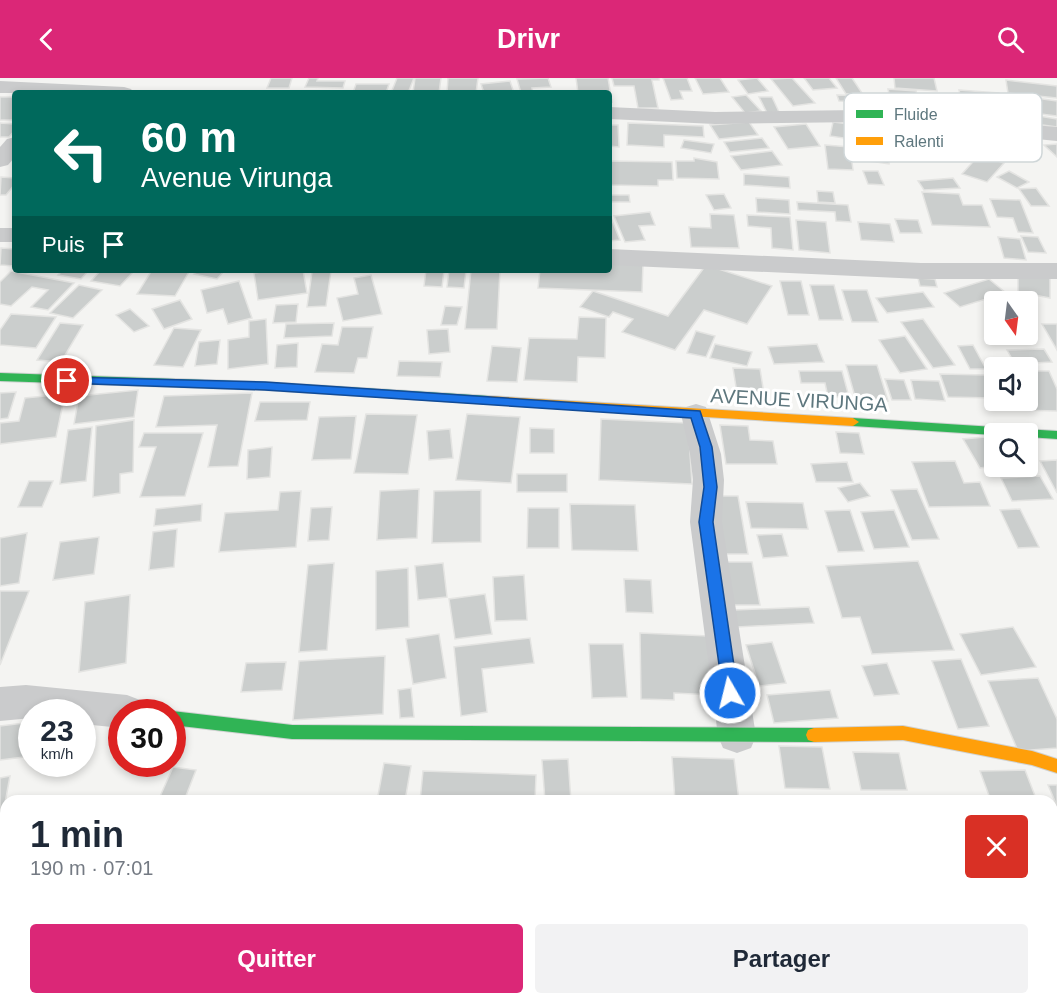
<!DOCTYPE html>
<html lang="fr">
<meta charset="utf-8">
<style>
:root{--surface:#fff;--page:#f2f2f3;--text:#1f2937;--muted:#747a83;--accent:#db2777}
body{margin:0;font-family:Arial,sans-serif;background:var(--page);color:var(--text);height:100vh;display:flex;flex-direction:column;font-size:22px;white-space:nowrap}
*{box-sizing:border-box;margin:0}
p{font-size:20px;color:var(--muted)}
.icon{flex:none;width:33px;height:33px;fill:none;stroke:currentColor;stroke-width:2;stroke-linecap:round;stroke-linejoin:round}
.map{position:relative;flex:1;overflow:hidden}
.side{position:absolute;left:0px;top:717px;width:1058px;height:210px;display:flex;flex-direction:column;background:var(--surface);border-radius:18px 18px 0 0;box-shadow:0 3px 9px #0003}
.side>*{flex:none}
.top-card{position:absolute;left:12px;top:12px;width:600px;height:183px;border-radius:6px;box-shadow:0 3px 9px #0003;background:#00695c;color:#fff;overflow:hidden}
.needle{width:39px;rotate:166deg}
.buttons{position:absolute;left:984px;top:213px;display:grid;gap:12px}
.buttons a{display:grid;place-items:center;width:54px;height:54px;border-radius:6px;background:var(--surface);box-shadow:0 3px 9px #0003;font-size:30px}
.speed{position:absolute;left:18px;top:621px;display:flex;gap:12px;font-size:30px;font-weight:700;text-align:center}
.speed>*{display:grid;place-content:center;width:78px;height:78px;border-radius:50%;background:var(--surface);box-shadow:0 3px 9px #0003;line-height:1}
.speed small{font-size:15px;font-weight:400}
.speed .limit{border:9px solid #d22;background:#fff;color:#111}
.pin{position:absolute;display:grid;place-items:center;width:51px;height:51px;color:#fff;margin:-26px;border:3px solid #fff;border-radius:50%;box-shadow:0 2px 6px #0007}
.me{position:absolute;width:66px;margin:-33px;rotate:352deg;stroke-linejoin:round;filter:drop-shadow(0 0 4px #0008)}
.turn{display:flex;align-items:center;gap:21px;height:126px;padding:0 30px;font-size:27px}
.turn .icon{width:78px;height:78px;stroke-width:2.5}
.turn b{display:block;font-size:42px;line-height:51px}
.then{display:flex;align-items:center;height:57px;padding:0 30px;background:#0003;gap:12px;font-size:22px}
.round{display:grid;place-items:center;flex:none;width:63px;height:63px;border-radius:6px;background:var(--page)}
.overview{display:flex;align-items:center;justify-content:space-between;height:102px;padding:0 30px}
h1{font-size:36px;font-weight:800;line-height:45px}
.button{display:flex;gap:12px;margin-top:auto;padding:12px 30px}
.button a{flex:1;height:69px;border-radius:6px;background:var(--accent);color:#fff;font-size:24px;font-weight:800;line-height:69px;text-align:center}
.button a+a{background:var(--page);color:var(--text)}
header{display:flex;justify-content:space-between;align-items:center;height:78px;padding:0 30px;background:var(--accent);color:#fff;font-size:27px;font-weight:800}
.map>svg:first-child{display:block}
.building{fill:#cbcecd;stroke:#e4e4e2;stroke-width:1.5}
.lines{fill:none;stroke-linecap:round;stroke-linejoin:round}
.fast-casing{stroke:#d0d2d2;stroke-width:2}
.slow-casing{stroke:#d0d2d2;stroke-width:2}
.street{fill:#cacbcc;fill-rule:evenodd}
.fast{fill:#30b455;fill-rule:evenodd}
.slow{fill:#ff9f0a;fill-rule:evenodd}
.route{fill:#1a73e8;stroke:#114b97;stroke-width:1.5}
.labels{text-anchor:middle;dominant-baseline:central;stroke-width:6;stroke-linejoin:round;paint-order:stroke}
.street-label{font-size:20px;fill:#5e777e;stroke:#fff}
.key{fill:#fff;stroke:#cfd6d8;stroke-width:1.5}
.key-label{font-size:16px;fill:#5e777e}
</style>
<header><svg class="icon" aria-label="back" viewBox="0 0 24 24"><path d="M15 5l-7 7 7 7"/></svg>Drivr<svg class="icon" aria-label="search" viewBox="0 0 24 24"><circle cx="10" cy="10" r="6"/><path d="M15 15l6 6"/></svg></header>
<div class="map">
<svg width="1057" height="927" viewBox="0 0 1057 927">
<rect width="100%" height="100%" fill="#f4f4f2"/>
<path class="building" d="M271 0H292L289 10H267Z
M309 0H318L317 3H345L343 10 305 9Z
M397 0H414L408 15H391Z
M415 0H441L439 15H413Z
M448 0H478L476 15H447Z
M548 0 551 9 532 10 533 15H521L517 1Z
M576 0H608L612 24H609V15H578Z
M612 0H659V2H652L658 30H638L634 8H614Z
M663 0H687L692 13H680L683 21 671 22Z
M695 0H720L729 14 703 16Z
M757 0 768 13 748 16 738 2Z
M792 0 815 25 793 28 771 1Z
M804 0H829L837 10 813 12Z
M836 0H852L862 15 846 16Z
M894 0H934L937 13 895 10Z
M1006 2 1057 8V20L1008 15Z
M510 3 514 15H484L481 6Z
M356 6H389L386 15H353Z
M888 11 916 13 921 32 892 30Z
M959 12 999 15 1005 40H965Z
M746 17 761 33 745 35 732 19Z
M837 17 871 18 873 24 839 23Z
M1015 17 1057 23V38L1016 33Z
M0 19H15V42H0Z
M759 19H772L779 34 767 35Z
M1009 33 1057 41V49L1008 42Z
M749 44 758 57 719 61 710 47Z
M833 44 860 47 857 62 830 58Z
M0 45 15 46V52L9 59H0Z
M628 45 703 48 704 59 664 57V69L627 67Z
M806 46 820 68 788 71 774 49Z
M609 47H618L619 69 609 68Z
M762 60 769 70 730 74 724 64Z
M684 62 714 66 711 75 681 70Z
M867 66 892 71 889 86 862 82Z
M1057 66V79L1044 67Z
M825 67 850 69 853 92 828 91Z
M772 73 782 87 741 92 731 78Z
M979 77 1004 85 987 104 962 96Z
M694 80 717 84 719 101 677 100 676 83H694Z
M609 83 672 84 673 102H658V108L609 107Z
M863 93H878L884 107 868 106Z
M1009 93 1029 104 1017 110 997 99Z
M744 96 789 99 790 110 744 107Z
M1 99 15 100V106L6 117H0Z
M953 100 960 110 924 112 918 103Z
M1036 110 1049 128H1031L1019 111Z
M817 113 833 114 835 125 818 124Z
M922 114 959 116 963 127H982L990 149 932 147Z
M724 116 731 130 714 132 706 117Z
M609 117H629L630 124H609Z
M756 120 789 122 790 136 757 134Z
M990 121 1020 122 1033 155 1018 154 1013 140 997 139Z
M797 124 848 127 851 144 836 143 835 134 798 132Z
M650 134 655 147 639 148 645 162 625 164 614 138Z
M609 135 620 162 609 163Z
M710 136 734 137 739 170 691 169 689 149 711 150Z
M747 137 790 139 793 172 772 170 771 150 748 148Z
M895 141 918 142 922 155H900Z
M796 142 826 144 830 175 799 172Z
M858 144 890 146 894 164 861 162Z
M1021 158 1038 159 1046 175 1028 174Z
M998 159 1020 161 1026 182 1004 180Z
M1 170 15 171V188L0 187Z
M609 184 643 186 642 214 538 210 540 192H609Z
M706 187 772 208 747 246 704 232 675 272 622 254 633 241 613 234 609 239 580 229 593 213 668 238Z
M63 192H89L81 201 58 197Z
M101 192H128L134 193 120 208 91 203Z
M152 192H190L175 218 137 216Z
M198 192H225L217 201 194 196Z
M276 192H303L307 215 258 222 254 195Z
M426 192H444L442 209 424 208Z
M449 192H466L464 210 447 209Z
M471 192H500L497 251H465Z
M11 193 74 205 48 232 31 229 48 212 32 209 11 228 0 226V204Z
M331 193 326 228 307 229 312 194Z
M1018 195 1050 200V220L1018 214Z
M371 197 382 236 343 243 337 220 358 216 354 200Z
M918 200 935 201 937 209 920 208Z
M989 201 1006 215 960 229 944 215Z
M239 203 252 240 228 246 223 231 207 235 201 212Z
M780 203H801L809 237H788Z
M79 207 102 212 73 240 50 235Z
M810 207H834L843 242H819Z
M842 212H867L878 244H852Z
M923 214 934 229 887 235 876 220Z
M180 222 192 241 164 251 152 231Z
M298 226 296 244 273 245 276 227Z
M445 228 462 229 457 247H441Z
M130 231 149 248 134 254 116 237Z
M11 236 56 239 36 270 0 267V252Z
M579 239 606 240 605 280 578 279 577 304 524 302 529 260 577 261Z
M266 241 268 286 228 291V262L249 259V243Z
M923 241 955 287 933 290 901 244Z
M60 245 83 247 61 284 37 282Z
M334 245 332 258 284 260 286 246Z
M1042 246H1057V272Z
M342 249H373L367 280H358L354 295 315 294 322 266 338 267Z
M174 250 201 252 183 289 154 287Z
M448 251 450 274 429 276 427 252Z
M696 253 715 258 706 279 687 275Z
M905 258 927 291 900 295 879 262Z
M220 262 217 286 195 288 199 264Z
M298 265 297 289 275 290 277 267Z
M715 266 752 274 747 288 710 280Z
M817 266 824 284 774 286 768 269Z
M973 267 986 291H970L958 268Z
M492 268 521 270 517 304 487 303Z
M1044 271 1052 284 1015 286 1007 272Z
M399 283 442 284 440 299 397 298Z
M846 287H877L888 323 856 322Z
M733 290 760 291 764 316 737 315Z
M799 293H842L849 319H828L825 305H801Z
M1028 293H1049L1057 311V333L1013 332 1009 322H1028Z
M940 296 986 297 994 320 948 319Z
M885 301 904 302 911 322H892Z
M911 302 939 303 945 323 915 321Z
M138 312 134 339 74 346 79 318Z
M16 314 8 340 0 341V315Z
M252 315 238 388 208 389 217 347 156 349 164 318Z
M65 316 56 359 0 366V345L19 343 25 320Z
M260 324H310L307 342 255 343Z
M366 336 417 337 408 396 354 395Z
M467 336 520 339 511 405 456 402Z
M356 338 351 381 312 382 319 339Z
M601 341 688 345 692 406 599 402Z
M134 342 133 394 120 396V415L93 419 96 348Z
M720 347 748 348 750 362 773 363 777 386H726Z
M92 349 86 403 60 406 68 352Z
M530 350 554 351V375H530Z
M450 351 453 380 429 382 427 353Z
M836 354 859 355 864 376 840 375Z
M144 355H203L185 418 140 419 156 369H139Z
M985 359 994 375V388L980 390 963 361Z
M272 369 270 399 247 401 248 372Z
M1057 382V415L1040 383Z
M955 383 964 405 980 404 990 428 929 429 912 384Z
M847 384 853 404H816L811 386Z
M517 396H567V414H517Z
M1040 398 1053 421 1012 423 1001 400Z
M29 403H53L42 429H18Z
M860 405 870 418 848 424 838 410Z
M419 411 417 460 377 462 380 413Z
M917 411 939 461 912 462 891 412Z
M481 412V464L432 465 434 413Z
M301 413 296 469 219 474 225 435 278 432 280 414Z
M714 418H738L748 476H724Z
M746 424 803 425 808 451 751 450Z
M202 426 201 443 154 448 156 431Z
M570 426 635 427 638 473 572 472Z
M332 429 329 462 308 463 311 430Z
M528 430H559V470H527Z
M1020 431 1039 469 1018 470 1000 432Z
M850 432 864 473 838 474 825 433Z
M894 432 909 469 874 471 861 434Z
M177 451 174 489 149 492 153 454Z
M27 455 19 505 0 508V460Z
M782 456 788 478 763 480 757 457Z
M99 459 94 496 53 502 60 464Z
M918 483 954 572 872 576 860 539 842 540 826 488Z
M727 484H752L760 527H733Z
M334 485 327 572 299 574 308 487Z
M443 485 447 519 418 522 415 488Z
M408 490 409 549 376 552V493Z
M524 497 527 542 495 543 493 499Z
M624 501 651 502 653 535 626 534Z
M0 513H29L0 587Z
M485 516 492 556 455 561 449 521Z
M130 517 126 585 79 594 85 524Z
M809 529 814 545 737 549 734 532Z
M1013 549 1036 589 981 597 960 556Z
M640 555 709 558 714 617 674 615V622L641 621Z
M439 556 446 600 413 606 406 561Z
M530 560 534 585 482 591 487 634 461 638 454 569Z
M772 564 786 605 759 608 746 567Z
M589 566H623L627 619 592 620Z
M385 578 383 636 293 642 299 583Z
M961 581 989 648 958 651 932 583Z
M286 584 282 612 241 614 246 585Z
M887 585 899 616 874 618 862 588Z
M1038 600 1057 641V670L1018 673 988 603Z
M411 610 414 639 400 640 398 612Z
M830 612 838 640 774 645 767 617Z
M32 644V678L0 682V648Z
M779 668 822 669 830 711 785 710Z
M853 674 899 675 907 712H861Z
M672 679 734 681 739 723H675Z
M568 681 571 723H545L542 682Z
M384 685 411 688 405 723H377Z
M173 689 196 692 184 723H158Z
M1025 692 1037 723H991L980 693Z
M423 693 536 697 535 723H420Z
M10 698 1 747H0V700Z
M1048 707H1057V728Z
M256 718 294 719V723H255Z
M6 751V804L0 805V752Z
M0 832H6V888L0 890Z
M636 921H697V924Z
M751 921H803L804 927H751Z
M826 921H894L895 927H827Z"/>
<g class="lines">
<g class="fast-casing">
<path id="fast" d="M0 295 265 304 489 318 495 322 489 326 265 312 0 303Z
M853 340 1057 353V361L1028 359V356H994V357L853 348 847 344Z
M172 633 292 647 814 650 820 652 822 657 820 662 814 664 292 661 172 647V634H168Z"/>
</g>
<g class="slow-casing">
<path id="slow" d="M489 318 853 340 859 344 853 348 489 326 483 322Z
M903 648 1032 673 1057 681V695L1032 687 903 662 814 664 808 662 806 657 808 652 814 650Z"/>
</g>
<path class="street" d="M0 3 124 9 131 11 134 15H0Z
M609 29 715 34 861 32 1057 49V63L861 44 715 46 609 41Z
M15 59V79L8 87 0 89V69L7 61Z
M0 150H15V164H0Z
M609 171 921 185H1057V201H921L609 187Z
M696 326 706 329 721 376 724 402 722 444 756 658 751 670 737 675 723 670 718 658 690 444 693 402 690 376 681 336 686 329Z
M26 607 127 617 140 622 146 634H122V650L82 646V634H32V640L0 643V609Z"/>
<use href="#fast" class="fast"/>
<use href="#slow" class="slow"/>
</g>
<path class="route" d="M67 299 265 304 700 333 712 369 717 409 713 444 738 615 736 619H725L723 615 699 444 704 409 700 369 691 340 265 312 63 305V300Z"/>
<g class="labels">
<g class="street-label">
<text transform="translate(799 322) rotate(3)">AVENUE VIRUNGA</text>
</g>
</g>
<rect x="844" y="15" width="198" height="69" rx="9" class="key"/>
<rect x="856" y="32" width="27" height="8" fill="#30b455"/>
<rect x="856" y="59" width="27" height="8" fill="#ff9f0a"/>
<g class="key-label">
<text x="894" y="42">Fluide</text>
<text x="894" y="69">Ralenti</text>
</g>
</svg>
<div class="buttons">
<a><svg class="needle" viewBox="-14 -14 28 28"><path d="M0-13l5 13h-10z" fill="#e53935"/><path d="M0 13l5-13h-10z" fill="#747a83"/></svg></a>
<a><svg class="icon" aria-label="sound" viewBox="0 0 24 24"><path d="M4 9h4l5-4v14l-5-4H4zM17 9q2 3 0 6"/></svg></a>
<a><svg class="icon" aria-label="search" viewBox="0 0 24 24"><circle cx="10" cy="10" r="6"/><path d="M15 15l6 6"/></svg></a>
</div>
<div class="speed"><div>23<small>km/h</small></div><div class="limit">30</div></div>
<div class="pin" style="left:67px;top:303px;background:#d93025"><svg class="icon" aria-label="arrive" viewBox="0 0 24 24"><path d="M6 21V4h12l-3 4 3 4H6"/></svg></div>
<svg class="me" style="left:730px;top:615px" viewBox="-20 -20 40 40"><circle r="17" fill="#1a73e8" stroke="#fff" stroke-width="3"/><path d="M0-11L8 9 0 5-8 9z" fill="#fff"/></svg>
<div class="top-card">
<div class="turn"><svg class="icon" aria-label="left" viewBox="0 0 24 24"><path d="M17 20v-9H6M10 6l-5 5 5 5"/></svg><div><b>60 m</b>Avenue Virunga</div></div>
<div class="then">Puis<svg class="icon" aria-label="arrive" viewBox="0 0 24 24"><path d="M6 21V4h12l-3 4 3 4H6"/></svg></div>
</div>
<section class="side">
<div class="overview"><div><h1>1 min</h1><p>190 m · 07:01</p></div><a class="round" style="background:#d93025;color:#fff"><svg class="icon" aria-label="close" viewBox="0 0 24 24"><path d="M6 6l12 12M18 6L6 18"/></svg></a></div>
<div class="button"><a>Quitter</a><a>Partager</a></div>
</section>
</div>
